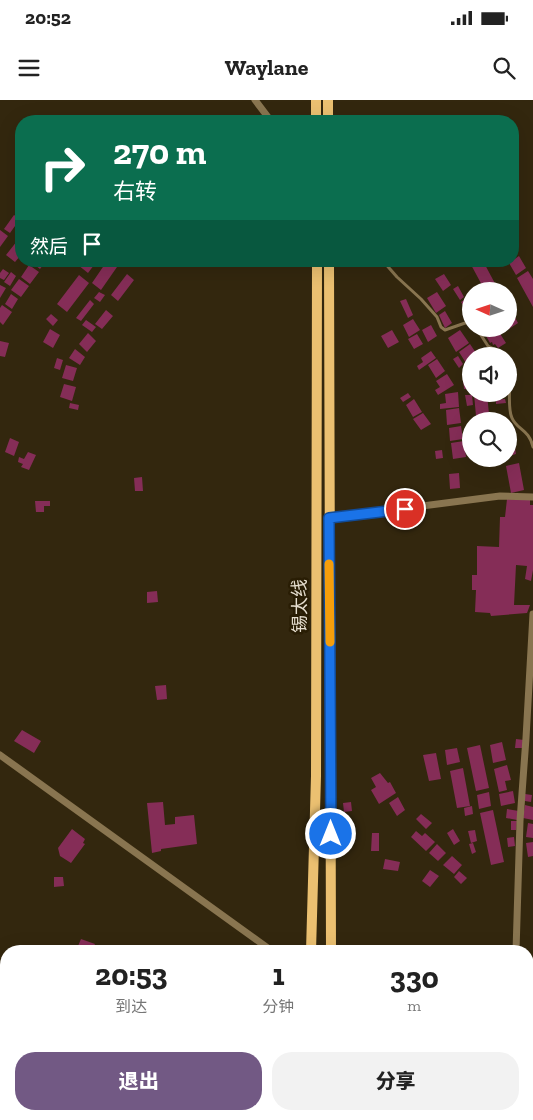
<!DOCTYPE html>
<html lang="zh">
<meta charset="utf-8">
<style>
:root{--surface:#fff;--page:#f2f2f2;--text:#222;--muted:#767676;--accent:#725984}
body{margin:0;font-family:"Zilla Slab","Noto Sans SC",serif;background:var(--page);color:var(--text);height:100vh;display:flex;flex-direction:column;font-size:19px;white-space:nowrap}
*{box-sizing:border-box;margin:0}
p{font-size:16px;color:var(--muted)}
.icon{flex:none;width:28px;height:28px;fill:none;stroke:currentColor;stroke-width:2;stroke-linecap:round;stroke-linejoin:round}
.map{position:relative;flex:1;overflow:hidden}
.sheet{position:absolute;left:0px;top:845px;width:534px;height:175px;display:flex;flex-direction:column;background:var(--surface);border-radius:20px 20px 0 0;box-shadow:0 5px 20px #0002}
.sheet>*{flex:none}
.hud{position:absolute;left:15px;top:15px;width:504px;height:152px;border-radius:20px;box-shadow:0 5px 20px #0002;background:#0b6e4f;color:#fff;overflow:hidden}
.needle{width:32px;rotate:273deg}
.tools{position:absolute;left:462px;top:182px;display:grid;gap:10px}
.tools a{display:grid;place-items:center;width:55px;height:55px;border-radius:50%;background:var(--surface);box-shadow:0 5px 20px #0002;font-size:25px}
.pin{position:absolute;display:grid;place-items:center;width:42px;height:42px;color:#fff;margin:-21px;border:2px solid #fff;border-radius:50%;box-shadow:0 1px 5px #0007}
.me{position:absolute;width:55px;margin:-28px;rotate:0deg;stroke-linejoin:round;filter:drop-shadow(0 0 4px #0008)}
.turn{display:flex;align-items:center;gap:18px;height:105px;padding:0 15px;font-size:22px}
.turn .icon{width:65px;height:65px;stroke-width:2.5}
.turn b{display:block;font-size:35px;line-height:42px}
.then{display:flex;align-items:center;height:48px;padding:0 15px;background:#0003;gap:10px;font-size:19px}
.eta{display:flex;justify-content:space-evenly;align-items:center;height:85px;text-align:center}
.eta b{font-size:30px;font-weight:800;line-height:35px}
.cta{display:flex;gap:10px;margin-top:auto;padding:10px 15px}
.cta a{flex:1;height:58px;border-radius:20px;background:var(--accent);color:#fff;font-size:20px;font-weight:800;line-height:58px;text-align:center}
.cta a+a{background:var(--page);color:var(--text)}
.status{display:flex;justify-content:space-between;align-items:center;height:35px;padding:0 25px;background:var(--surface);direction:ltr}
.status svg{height:14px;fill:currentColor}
header{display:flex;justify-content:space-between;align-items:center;height:65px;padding:0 15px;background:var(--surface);font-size:22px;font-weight:800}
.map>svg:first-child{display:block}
.building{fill:#852d57}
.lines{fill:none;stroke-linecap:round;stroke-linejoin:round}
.lane{stroke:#897550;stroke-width:3}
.street{stroke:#897550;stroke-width:7}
.secondary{stroke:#c09f63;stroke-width:9}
.primary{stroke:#ebc071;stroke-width:10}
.route-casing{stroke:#114b97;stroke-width:12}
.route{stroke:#1a73e8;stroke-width:9}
.slow{stroke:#f59e0b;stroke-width:9}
.labels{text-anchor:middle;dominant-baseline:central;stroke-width:5;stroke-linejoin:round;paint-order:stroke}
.street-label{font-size:18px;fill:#e6decf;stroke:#291d04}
</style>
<div class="status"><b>20:52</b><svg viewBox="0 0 49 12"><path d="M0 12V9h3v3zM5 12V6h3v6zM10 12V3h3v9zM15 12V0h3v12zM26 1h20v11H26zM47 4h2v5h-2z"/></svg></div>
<header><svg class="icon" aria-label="menu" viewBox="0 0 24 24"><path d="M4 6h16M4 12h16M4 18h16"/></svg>Waylane<svg class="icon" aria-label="search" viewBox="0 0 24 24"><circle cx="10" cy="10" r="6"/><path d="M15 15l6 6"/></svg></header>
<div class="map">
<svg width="533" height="1020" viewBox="0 0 533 1020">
<rect width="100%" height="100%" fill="#33270e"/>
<path class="building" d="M14 115 20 119 10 133 4 129Z
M0 130 8 136 0 147Z
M21 136V155L15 162 6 155Z
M519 156 526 168 516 175 509 163Z
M30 161H46L40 169Z
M81 161H97L88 173 78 165Z
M107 161H110L117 167 101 190 92 183Z
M469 161H483L499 191H490L486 185 483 187Z
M29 165 39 172 30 184 21 177Z
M3 169 9 173 4 180 0 178V173Z
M528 171 533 179V207L517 178Z
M11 172 16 176 10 186 4 182Z
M127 174 134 180 118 201 111 195Z
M444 174 451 185 443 191 435 179Z
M79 175 89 183 67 212 57 204Z
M19 179 29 186 21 197 11 190Z
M0 185 6 188 0 198Z
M458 186 464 197 460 200 453 189Z
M99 192 105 195 100 202 94 198Z
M437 192 446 206 436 213 427 198Z
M11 194 18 199 12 209 5 204Z
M467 198 471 205V211L468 213 461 202Z
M406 199 413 215 408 218 400 201Z
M90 200 94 204 81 221 76 218Z
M2 205 12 212 3 225 0 222V208Z
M106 210 113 216 102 229 95 224Z
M445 211 452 223 445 228 439 215Z
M512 212 518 223 509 229V213Z
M51 214 58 220 53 226 46 219Z
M413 219 420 230 409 237 403 225Z
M86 220 96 227 92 232 82 225Z
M431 225 437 236 428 242 422 230Z
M50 229 60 235 53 248 43 242Z
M494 229H497L506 243 498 248 495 244 493 245 492 242 490 243 485 234Z
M392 230 399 242 388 248 381 236Z
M460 230 469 243 456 252 448 238Z
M88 233 96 241 87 252 79 244Z
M417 234 423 244 414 249 408 239Z
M0 241 9 243 5 257 0 256Z
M470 244 478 256H471V271L459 252Z
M75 249 85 257 80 265 69 258Z
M431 251 436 258 419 270 417 266 423 262 421 258Z
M458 256 463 264 459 268 453 259Z
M57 258 63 260 60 270 54 268Z
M437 259 445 271 436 278 428 265Z
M66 265 77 268 73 281 62 278Z
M447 274 454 285 438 295 435 290 440 287 436 281Z
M470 278 471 289H464L463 279Z
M64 284 76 287 72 301 60 297Z
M458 292 459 307 440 309V304L446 303 445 294Z
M408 293 411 297 403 302 400 298Z
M474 294H487L489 314 476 316Z
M465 295H472L473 305 467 306Z
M414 299 422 312 413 317 406 305Z
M505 299 506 303 496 304V300Z
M70 303 79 305 78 310 69 308Z
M459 308 461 323 447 325 446 310Z
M423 313 431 324 421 330 413 319Z
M461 326 463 339 450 341 449 328Z
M10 338 19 342 14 356 5 352Z
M464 341 466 357 453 359 451 343Z
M514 342 516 354 509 356V343Z
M442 350 443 358 436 359 435 351Z
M28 352 36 355 29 370 21 367 23 364 18 362 19 357 24 359Z
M519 363 524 390 511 393 506 366Z
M459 373 460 388 450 389 449 374Z
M142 377 143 391H135L134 378Z
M507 399 530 400V405H533V470L531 481 525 479 527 466 516 465 514 505H530L527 513 491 516 490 513 475 512 476 490H472V475H477V446L499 447 500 417H505Z
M35 401H50V406H44V412H36Z
M157 491 158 502 147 503V492Z
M166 585 167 599 157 600 155 586Z
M22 630 41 641 34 653 14 641Z
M516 639 524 640 523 648H515Z
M502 642 506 660 493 663 490 645Z
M480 645 489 688 476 691 467 648Z
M457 648 460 662 447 665 445 650Z
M436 653 441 679 429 681 423 655Z
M507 665 511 680 505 681 507 690 499 692 494 669Z
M463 668 470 706 457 708 450 671Z
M380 673 388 683 390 682 396 693 379 704 371 690 376 687 371 678Z
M513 691 515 703 501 706 499 694Z
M489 692 491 706 479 709 477 695Z
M525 694 532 695 531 702 525 701Z
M398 697 405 710 397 716 389 703Z
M163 702 165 725 175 724V717L194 715 197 744 161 749V751L152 753 147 703Z
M351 702 352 711 344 712 343 703Z
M525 705 533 707V720L523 718Z
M472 706 473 714 465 716 464 708Z
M507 709 519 711 517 720 506 718Z
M493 710 504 762 491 765 480 713Z
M421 714 432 723 426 729 416 719Z
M511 721H517L516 730H511Z
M528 723 533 724V738L526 737Z
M72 729 85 739 83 743 85 744 71 763 60 756 58 748Z
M453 729 460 741 454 745 447 733Z
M475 730 477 741 471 743 468 731Z
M416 731 422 736 425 733 435 742 426 751 411 737Z
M372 733H379V751H371Z
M514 737 515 746 508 747 507 738Z
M533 742V756L528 757 526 743Z
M473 743 476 752 472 754 469 744Z
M437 744 446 753 438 761 429 753Z
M452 756 462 765 454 774 443 765Z
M385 759 400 762 398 771 383 769Z
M430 770 439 776 430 787 422 781Z
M459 771 467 778 461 784 454 777Z
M54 777H63L64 786 54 787Z
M81 839 95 844 92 851 78 846Z
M405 1014 418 1015 417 1020H403Z
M36 1017H51V1020H36Z"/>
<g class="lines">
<path class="lane" d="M383 161 397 177 421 199 437 217 441 227 445 230 468 222 471 224
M477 229 488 246 496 250 500 256
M509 275C511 288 507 308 512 318 517 330 529 329 533 347"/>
<path class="street" d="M255 0 271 21
M329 418 500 396 533 397
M0 655 272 851
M516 851 520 721 526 638 533 514
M522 1014 533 1018
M496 1020 504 1014"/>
<path class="secondary" d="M479 1014 487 1020"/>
<path class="primary" d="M316 0V21
M328 0V21
M329 161 331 851
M311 851 316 676 317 161
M311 1014V1020
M332 1014V1020"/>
</g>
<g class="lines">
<g class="route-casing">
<path id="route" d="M331 734 329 418 405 409"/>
</g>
<use href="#route" class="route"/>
<path class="slow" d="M329 464 330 542"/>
</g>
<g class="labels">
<g class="street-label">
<text transform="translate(300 506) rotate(-90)">锡太线</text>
</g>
</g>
</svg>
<div class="tools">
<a><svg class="needle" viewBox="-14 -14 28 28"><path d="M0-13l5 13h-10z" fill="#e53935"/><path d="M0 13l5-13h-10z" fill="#767676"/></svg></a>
<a><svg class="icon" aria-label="sound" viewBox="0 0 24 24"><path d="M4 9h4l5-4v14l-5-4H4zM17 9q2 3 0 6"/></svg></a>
<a><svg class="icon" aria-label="search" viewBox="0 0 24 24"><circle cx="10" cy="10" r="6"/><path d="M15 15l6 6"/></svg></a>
</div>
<div class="pin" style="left:405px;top:409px;background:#d93025"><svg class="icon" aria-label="arrive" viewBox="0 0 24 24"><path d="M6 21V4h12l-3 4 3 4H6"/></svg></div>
<svg class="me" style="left:331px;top:734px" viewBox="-20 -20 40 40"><circle r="17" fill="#1a73e8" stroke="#fff" stroke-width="3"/><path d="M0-11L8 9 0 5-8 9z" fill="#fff"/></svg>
<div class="hud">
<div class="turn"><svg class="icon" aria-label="right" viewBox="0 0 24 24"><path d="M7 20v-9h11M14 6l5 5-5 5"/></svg><div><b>270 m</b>右转</div></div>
<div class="then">然后<svg class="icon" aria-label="arrive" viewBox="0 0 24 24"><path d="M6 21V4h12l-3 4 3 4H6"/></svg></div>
</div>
<section class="sheet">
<div class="eta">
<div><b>20:53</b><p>到达</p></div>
<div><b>1</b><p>分钟</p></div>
<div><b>330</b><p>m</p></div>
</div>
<div class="cta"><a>退出</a><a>分享</a></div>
</section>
</div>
